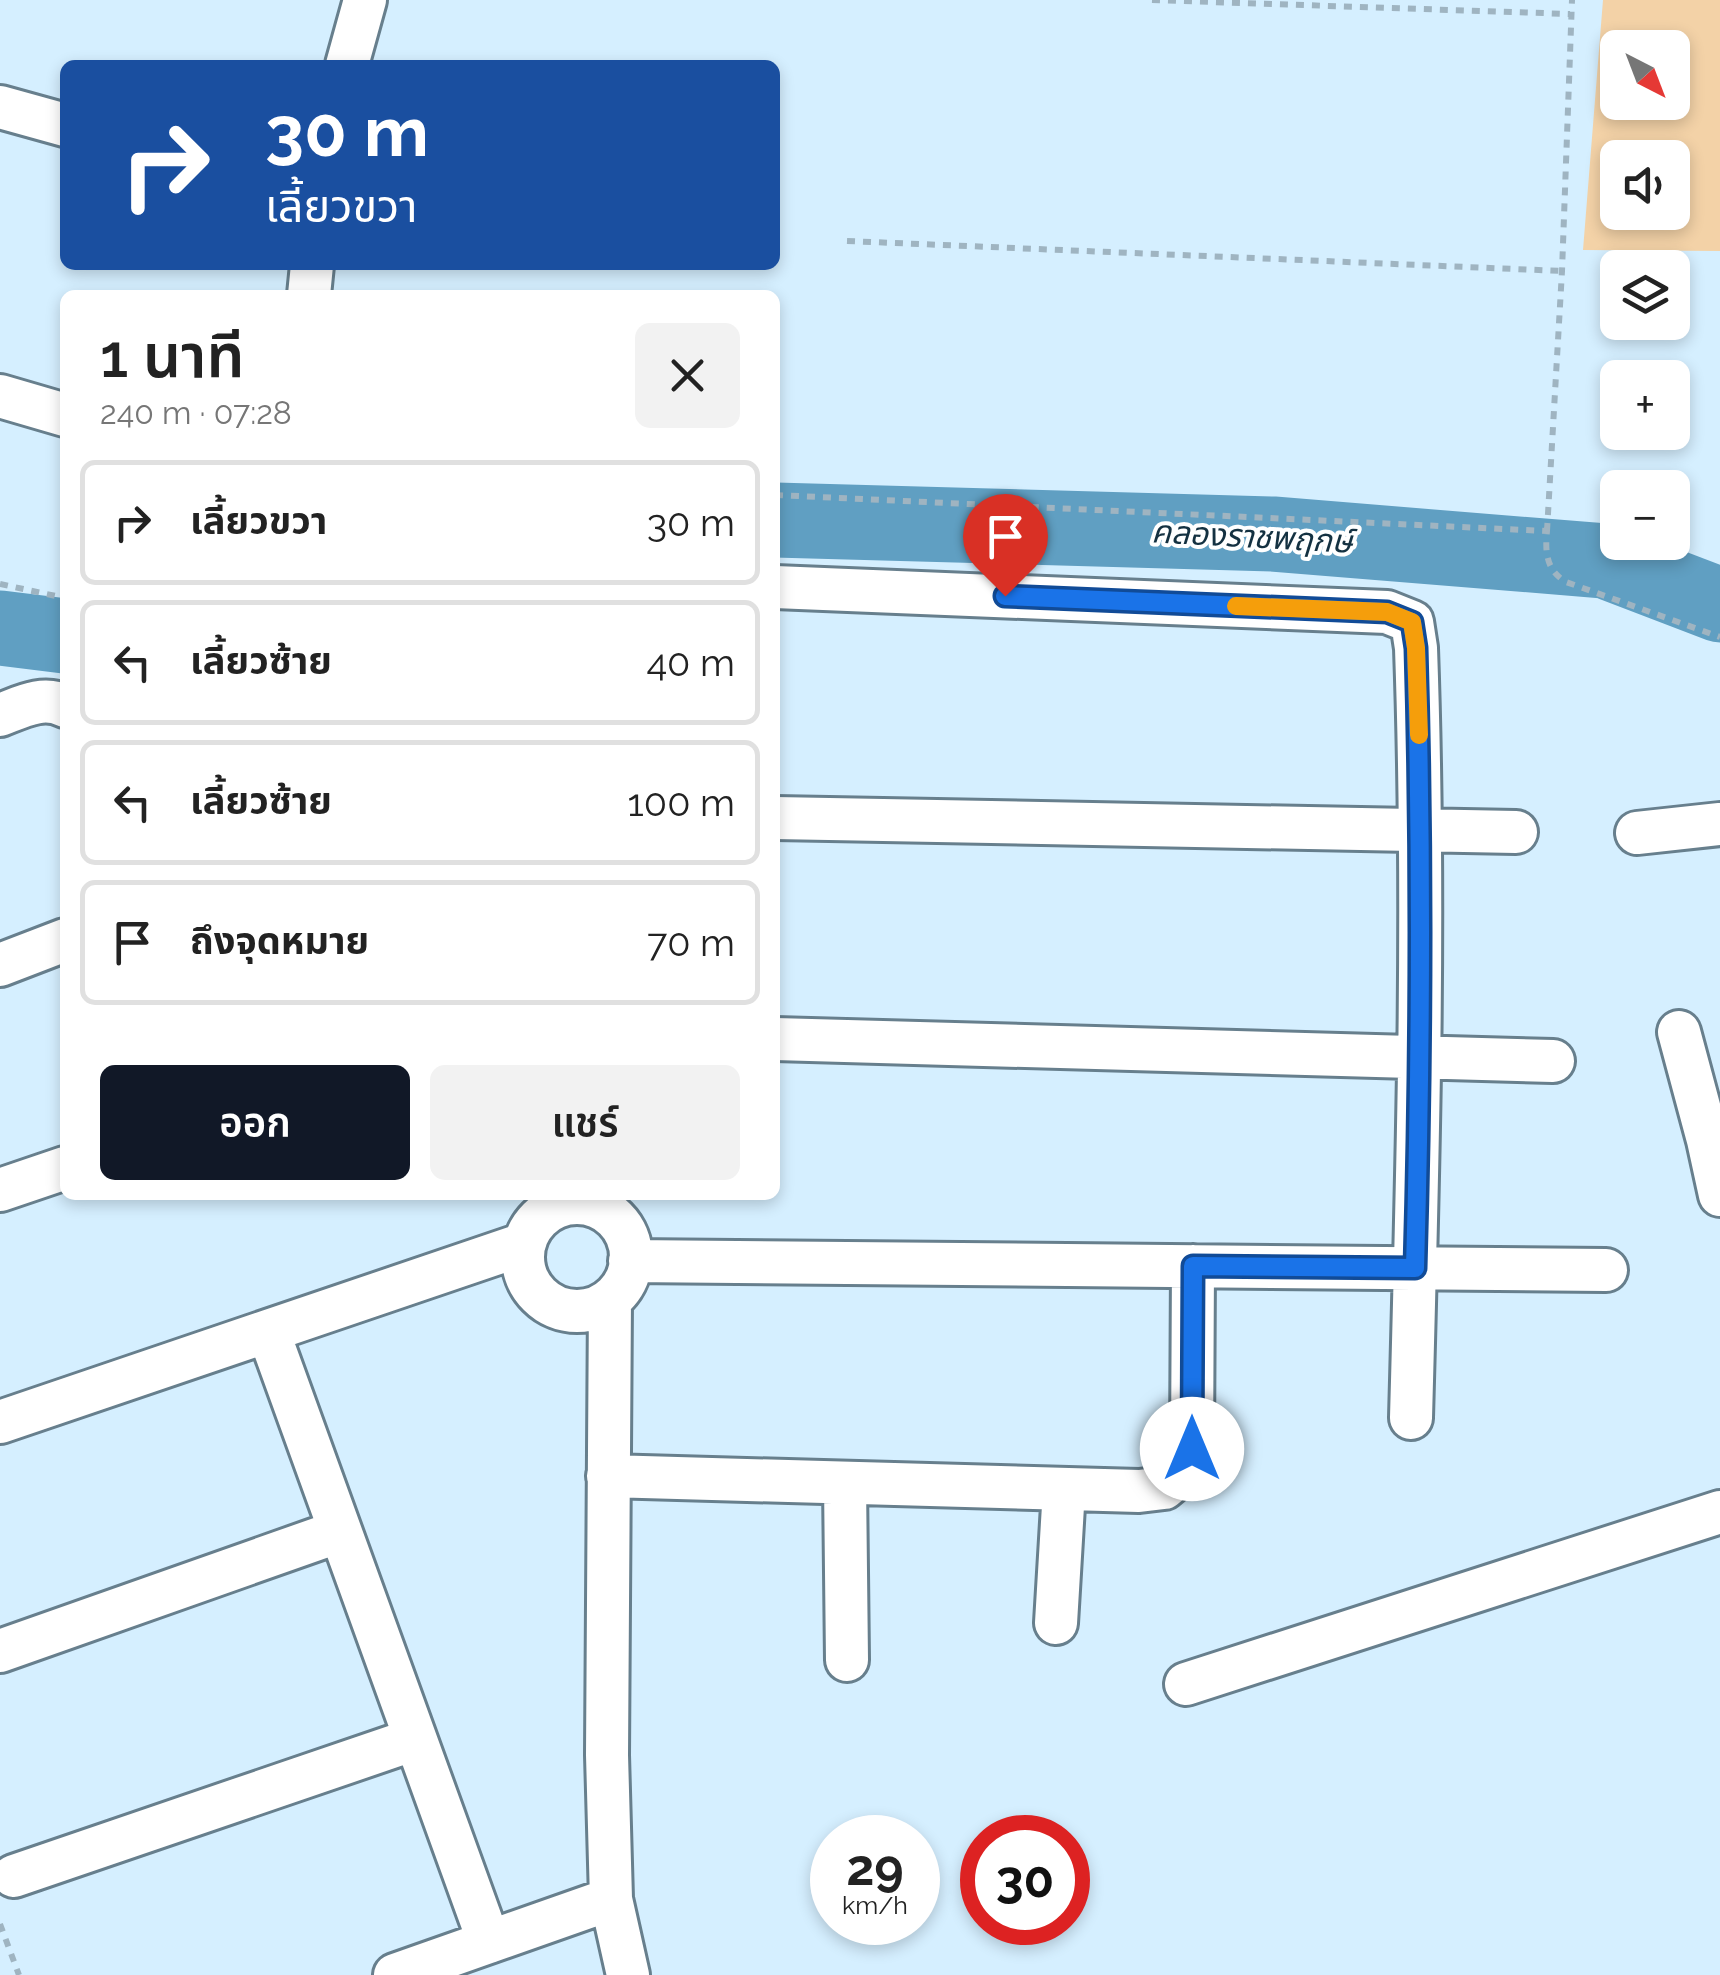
<!DOCTYPE html>
<html lang="th">
<meta charset="utf-8">
<style>
:root{--surface:#fff;--page:#f2f2f2;--text:#222;--muted:#767676;--line:#e0e0e0;--accent:#111827}
body{margin:0;font-family:Raleway,"Noto Sans Thai",sans-serif;background:var(--page);color:var(--text);height:100vh;display:flex;flex-direction:column;font-size:38px;white-space:nowrap}
*{box-sizing:border-box;margin:0}
p{font-size:32px;color:var(--muted)}
.icon{flex:none;width:55px;height:55px;fill:none;stroke:currentColor;stroke-width:2;stroke-linecap:round;stroke-linejoin:round}
.map{position:relative;flex:1;overflow:hidden}
.sheet{position:absolute;left:60px;top:290px;width:720px;height:910px;display:flex;flex-direction:column;background:var(--surface);border-radius:15px;box-shadow:0 5px 15px #0003}
.sheet>*{flex:none}
.hud{position:absolute;left:60px;top:60px;width:720px;height:210px;border-radius:15px;box-shadow:0 5px 15px #0003;background:#1a4fa0;color:#fff;overflow:hidden}
.needle{width:65px;rotate:138deg}
.buttons{position:absolute;left:1600px;top:30px;display:grid;gap:20px}
.buttons a{display:grid;place-items:center;width:90px;height:90px;border-radius:15px;background:var(--surface);box-shadow:0 5px 15px #0003;font-size:50px}
.speed{position:absolute;left:810px;top:1815px;display:flex;gap:20px;font-size:50px;font-weight:700;text-align:center}
.speed>*{display:grid;place-content:center;width:130px;height:130px;border-radius:50%;background:var(--surface);box-shadow:0 5px 15px #0003;line-height:1}
.speed small{font-size:25px;font-weight:400}
.speed .limit{border:15px solid #d22;background:#fff;color:#111}
.pin{position:absolute;display:grid;place-items:center;width:85px;height:85px;color:#fff;margin:-102px -42px;border-radius:50% 50% 50% 0;rotate:-45deg;box-shadow:0 0 10px #0007}
.pin .icon{rotate:45deg}
.me{position:absolute;width:110px;margin:-55px;rotate:0deg;stroke-linejoin:round;filter:drop-shadow(0 0 8px #0008)}
.turn{display:flex;align-items:center;gap:35px;height:210px;padding:0 40px;font-size:45px}
.turn .icon{width:130px;height:130px;stroke-width:2.5}
.turn b{display:block;font-size:70px;line-height:85px}
.round{display:grid;place-items:center;flex:none;width:105px;height:105px;border-radius:15px;background:var(--page)}
.headline{display:flex;align-items:center;justify-content:space-between;height:170px;padding:0 40px}
h1{font-size:60px;font-weight:600;line-height:75px}
.primary-button{display:flex;gap:20px;margin-top:auto;padding:20px 40px}
.primary-button a{flex:1;height:115px;border-radius:15px;background:var(--accent);color:#fff;font-size:40px;font-weight:600;line-height:115px;text-align:center}
.primary-button a+a{background:var(--page);color:var(--text)}
ul{padding:0;list-style:none}
li{display:flex;align-items:center;gap:30px;height:125px;margin:0 20px 15px;padding:0 20px;border:5px solid var(--line);border-radius:15px}
li div{flex:1}
li b{display:block;font-size:38px}
li em{font-style:normal}
.map>svg:first-child{display:block}
.green{fill:#f3d2a7;fill-rule:evenodd}
.lines{fill:none;stroke-linecap:round;stroke-linejoin:round}
.river{stroke:#609fc2;stroke-width:75}
.minor-casing{stroke:#677f8d;stroke-width:48}
.path{stroke:#9fb4c1;stroke-width:6;stroke-dasharray:8 8;stroke-linecap:butt}
.minor{stroke:#fff;stroke-width:42}
.route-casing{stroke:#114b97;stroke-width:25}
.route{stroke:#1a73e8;stroke-width:18}
.slow{stroke:#f59e0b;stroke-width:18}
.labels{text-anchor:middle;dominant-baseline:central;stroke-width:8;stroke-linejoin:round;paint-order:stroke}
.water-label{font-size:32px;font-style:italic;fill:#143141;stroke:#fff}
</style>
<div class="map">
<svg width="1720" height="1975" viewBox="0 0 1720 1975">
<rect width="100%" height="100%" fill="#d5efff"/>
<path class="green" d="M1603 0H1720V251L1583 250ZM1618 48H1672V102H1618ZM1618 158H1672V212H1618Z"/>
<g class="lines">
<path class="river" d="M775 520 1273 534 1605 561 1720 605
M0 628 65 636"/>
<g class="minor-casing">
<path id="minor" d="M347 65 365 0
M0 107 65 125
M309 295 312 265
M0 396 65 415
M775 587 1387 612 1412 622 1416 648C1425 905 1418 1161 1411 1418
M0 715C21 707 43 695 65 706
M775 818 1516 832
M1637 833 1720 824
M0 965 65 940
M1679 1032 1708 1140 1720 1138
M775 1039 1553 1061
M1708 1140 1720 1195
M0 1190 65 1168
M523 1257a54 54 0 1 1 108 0a54 54 0 1 1-108 0Z
M630 1261 1606 1270
M610 1300 607 1755 611 1899 628 1975
M268 1331 489 1942
M0 1422 524 1244
M608 1476 1139 1491 1164 1488 1176 1478 1192 1449 1193 1266
M845 1483 847 1660
M1056 1623 1064 1489
M0 1651 340 1531
M1186 1684 1720 1512
M14 1876 415 1739
M395 1975 611 1899"/>
</g>
<path class="path" d="M1152 0 1570 14
M847 241 1562 271
M775 495 1547 531C1545 552 1546 570 1566 582L1720 637
M1547 531 1562 271 1572 0
M0 584 65 598
M0 1924 19 1975"/>
<use href="#minor" class="minor"/>
</g>
<g class="lines">
<g class="route-casing">
<path id="route" d="M1005 596 1387 612 1412 622 1416 648C1422 855 1421 1061 1415 1268L1193 1266 1192 1449"/>
</g>
<use href="#route" class="route"/>
<path class="slow" d="M1236 606 1387 612 1412 622 1416 648 1419 735"/>
</g>
<g class="labels">
<g class="water-label">
<text transform="translate(1252 536) rotate(3)">คลองราชพฤกษ์</text>
</g>
</g>
</svg>
<div class="buttons">
<a><svg class="needle" viewBox="-14 -14 28 28"><path d="M0-13l5 13h-10z" fill="#e53935"/><path d="M0 13l5-13h-10z" fill="#767676"/></svg></a>
<a><svg class="icon" aria-label="sound" viewBox="0 0 24 24"><path d="M4 9h4l5-4v14l-5-4H4zM17 9q2 3 0 6"/></svg></a>
<a><svg class="icon" aria-label="layers" viewBox="0 0 24 24"><path d="M12 4l9 5-9 5-9-5zM3 14l9 5 9-5"/></svg></a>
<a>+</a>
<a>−</a>
</div>
<div class="speed"><div>29<small>km/h</small></div><div class="limit">30</div></div>
<div class="pin" style="left:1005px;top:596px;background:#d93025"><svg class="icon" aria-label="arrive" viewBox="0 0 24 24"><path d="M6 21V4h12l-3 4 3 4H6"/></svg></div>
<svg class="me" style="left:1192px;top:1449px" viewBox="-20 -20 40 40"><circle r="19" fill="#fff"/><path d="M0-13L10 11 0 6-10 11z" fill="#1a73e8"/></svg>
<div class="hud">
<div class="turn"><svg class="icon" aria-label="right" viewBox="0 0 24 24"><path d="M7 20v-9h11M14 6l5 5-5 5"/></svg><div><b>30 m</b>เลี้ยวขวา</div></div>
</div>
<section class="sheet">
<div class="headline"><div><h1>1 นาที</h1><p>240 m · 07:28</p></div><a class="round"><svg class="icon" aria-label="close" viewBox="0 0 24 24"><path d="M6 6l12 12M18 6L6 18"/></svg></a></div>
<ul>
<li><svg class="icon" aria-label="right" viewBox="0 0 24 24"><path d="M7 20v-9h11M14 6l5 5-5 5"/></svg><div><b>เลี้ยวขวา</b></div><em>30 m</em></li>
<li><svg class="icon" aria-label="left" viewBox="0 0 24 24"><path d="M17 20v-9H6M10 6l-5 5 5 5"/></svg><div><b>เลี้ยวซ้าย</b></div><em>40 m</em></li>
<li><svg class="icon" aria-label="left" viewBox="0 0 24 24"><path d="M17 20v-9H6M10 6l-5 5 5 5"/></svg><div><b>เลี้ยวซ้าย</b></div><em>100 m</em></li>
<li><svg class="icon" aria-label="arrive" viewBox="0 0 24 24"><path d="M6 21V4h12l-3 4 3 4H6"/></svg><div><b>ถึงจุดหมาย</b></div><em>70 m</em></li>
</ul>
<div class="primary-button"><a>ออก</a><a>แชร์</a></div>
</section>
</div>
